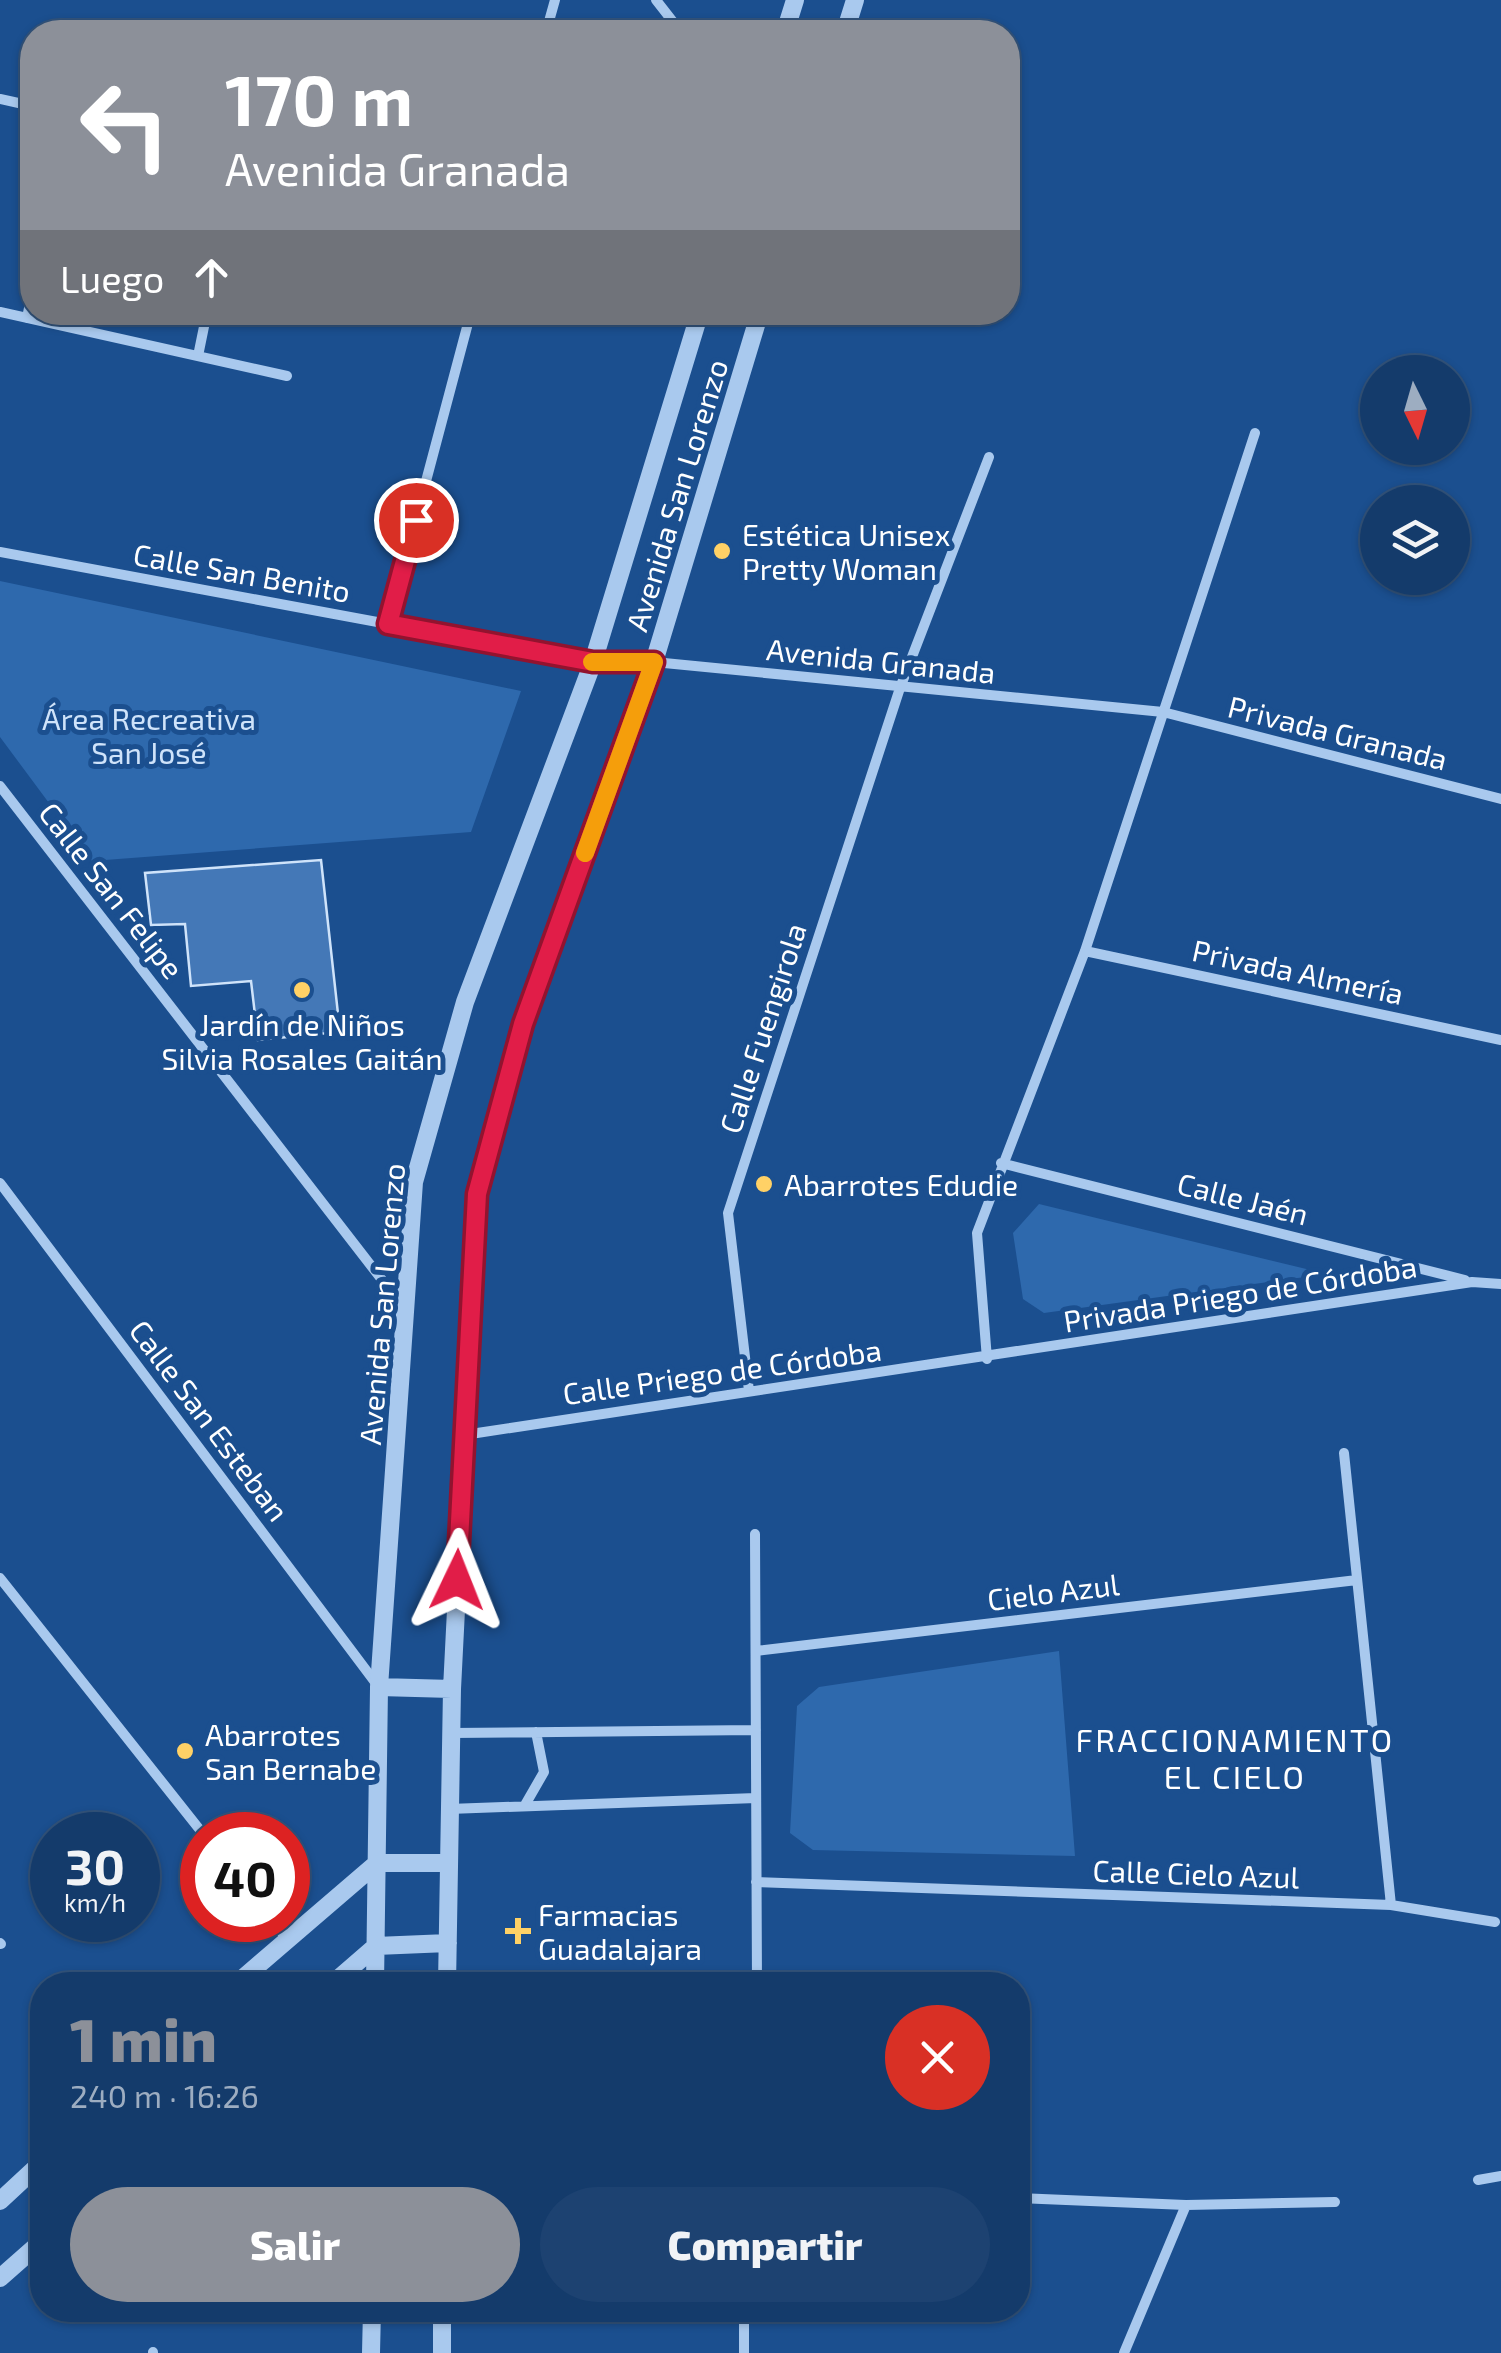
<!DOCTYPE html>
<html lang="es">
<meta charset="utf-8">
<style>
:root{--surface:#143b6b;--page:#1d4271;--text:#f1f3f6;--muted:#9dadc1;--line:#33557e;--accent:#8c9099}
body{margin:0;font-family:"Exo 2",sans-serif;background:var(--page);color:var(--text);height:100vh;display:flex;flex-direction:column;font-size:38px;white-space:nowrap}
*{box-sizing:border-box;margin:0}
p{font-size:32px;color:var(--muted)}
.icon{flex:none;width:55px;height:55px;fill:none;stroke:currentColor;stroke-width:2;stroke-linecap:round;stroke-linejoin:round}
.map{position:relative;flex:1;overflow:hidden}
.panel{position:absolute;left:30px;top:1972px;width:1000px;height:350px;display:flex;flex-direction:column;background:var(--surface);border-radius:40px;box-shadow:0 2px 8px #0004,0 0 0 2px var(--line)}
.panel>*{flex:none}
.guide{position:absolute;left:20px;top:20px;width:1000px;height:305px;border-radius:40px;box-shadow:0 2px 8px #0004,0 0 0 2px var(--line);background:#8c9099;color:#fff;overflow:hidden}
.needle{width:65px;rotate:175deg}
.buttons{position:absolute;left:1360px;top:355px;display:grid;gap:20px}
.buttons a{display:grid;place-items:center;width:110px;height:110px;border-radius:50%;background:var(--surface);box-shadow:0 2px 8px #0004,0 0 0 2px var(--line);font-size:50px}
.speed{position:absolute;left:30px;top:1812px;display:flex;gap:20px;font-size:50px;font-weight:700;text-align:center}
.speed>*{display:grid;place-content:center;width:130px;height:130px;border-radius:50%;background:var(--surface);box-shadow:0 2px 8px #0004,0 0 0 2px var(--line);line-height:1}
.speed small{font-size:25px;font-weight:400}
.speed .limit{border:15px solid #d22;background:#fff;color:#111}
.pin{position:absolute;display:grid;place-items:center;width:85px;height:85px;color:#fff;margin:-42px;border:5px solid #fff;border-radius:50%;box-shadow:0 2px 10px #0007}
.me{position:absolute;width:110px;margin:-55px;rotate:2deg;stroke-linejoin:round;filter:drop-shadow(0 0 8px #0008)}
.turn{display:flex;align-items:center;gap:35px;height:210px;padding:0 40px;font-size:45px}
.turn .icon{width:130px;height:130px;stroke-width:2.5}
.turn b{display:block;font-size:70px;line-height:85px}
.then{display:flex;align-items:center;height:95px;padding:0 40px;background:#0003;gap:20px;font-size:38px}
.round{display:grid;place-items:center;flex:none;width:105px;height:105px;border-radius:52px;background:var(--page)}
.headline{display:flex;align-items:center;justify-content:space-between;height:170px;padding:0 40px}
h1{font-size:60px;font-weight:800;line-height:75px;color:var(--accent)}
.primary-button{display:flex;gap:20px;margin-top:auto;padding:20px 40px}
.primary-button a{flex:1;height:115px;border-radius:60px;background:var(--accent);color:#fff;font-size:40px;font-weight:800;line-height:115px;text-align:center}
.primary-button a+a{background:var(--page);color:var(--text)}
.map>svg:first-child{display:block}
.green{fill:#2e69ad}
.building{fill:#4478b7;stroke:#cfe3fa;stroke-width:2.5}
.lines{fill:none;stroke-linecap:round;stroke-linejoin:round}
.minor{stroke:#a9c9ee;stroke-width:10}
.tertiary{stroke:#a9c9ee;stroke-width:18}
.route-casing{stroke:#92132f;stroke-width:25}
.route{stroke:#e11d48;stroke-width:18}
.slow{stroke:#f59e0b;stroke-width:18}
.poi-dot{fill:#ffd166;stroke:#1b4f8f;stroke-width:4}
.labels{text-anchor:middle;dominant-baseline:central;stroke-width:10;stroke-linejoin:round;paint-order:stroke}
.street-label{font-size:30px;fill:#fff;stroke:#1b4f8f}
.poi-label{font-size:30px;fill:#fff;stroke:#1b4f8f;text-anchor:start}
.park-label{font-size:30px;fill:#cfe3fa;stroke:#1b4f8f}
.neighbourhood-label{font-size:32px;letter-spacing:2.5px;fill:#fff;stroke:#1b4f8f}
</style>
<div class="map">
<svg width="1501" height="2353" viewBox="0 0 1501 2353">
<rect width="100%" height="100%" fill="#1b4f8f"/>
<path class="green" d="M0 581 521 691 471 832 92 861 0 737Z
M1039 1204 1327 1274 1044 1313 1023 1299 1013 1233Z
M1059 1651 1075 1856 813 1850 790 1833 797 1706 819 1687Z"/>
<path class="building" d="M321 860 340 1032 258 1040 251 981 191 986 185 924 151 925 145 873Z"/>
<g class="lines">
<path class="minor" d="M656 0 681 32
M546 32 555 0
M0 99 32 106
M0 312 287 376
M27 318 32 293
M198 356 207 312
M0 552 593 662H654L1163 712 1501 799
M388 624 471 312
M0 786 403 1307
M1085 951 1501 1040
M1001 1163 1465 1280
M0 1183 378 1686
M987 1359 977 1233 1085 951 1255 433
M749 1391 728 1213 900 688 989 457
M464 1435 1472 1282 1501 1284
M1344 1453 1391 1905
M755 1534 757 1985
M0 1578 204 1835
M756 1651 1357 1580
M451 1733 756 1730
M525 1805 544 1772 536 1732
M449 1809 756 1798
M756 1882 1391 1905 1495 1922
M272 1920 286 1938
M0 1943 1 1944
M1478 2180 1501 2176
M1018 2198 1186 2205 1335 2202
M744 2310V2353
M153 2353V2352
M1124 2353 1186 2205"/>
<path class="tertiary" d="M785 32 795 0
M845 32 855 0
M379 1687 452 1689
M235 1985 377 1863H449
M331 1985 376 1946 448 1943
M375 1985 379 1687 414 1182 465 1002 593 662 700 312
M447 1985 452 1689 477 1194 523 1023 654 662 760 312
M0 2201 42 2162
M0 2278 42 2241
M371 2353 372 2310
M442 2353V2310"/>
</g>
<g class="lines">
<g class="route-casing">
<path id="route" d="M416 520 388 624 593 662H654L523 1024 477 1194 457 1580"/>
</g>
<use href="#route" class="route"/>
<path class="slow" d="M585 853 654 662H592"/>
</g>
<g class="poi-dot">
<circle cx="722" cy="551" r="10"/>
<circle cx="302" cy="990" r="10"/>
<circle cx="764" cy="1184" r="10"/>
<circle cx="185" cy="1751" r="10"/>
<path d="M513 1916h10v10h10v10h-10v10h-10v-10h-10v-10h10z"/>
</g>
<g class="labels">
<g class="street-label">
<text transform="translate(676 495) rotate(-73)">Avenida San Lorenzo</text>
<text transform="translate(242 572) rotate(10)">Calle San Benito</text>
<text transform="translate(881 660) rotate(6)">Avenida Granada</text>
<text transform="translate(1338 732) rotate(14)">Privada Granada</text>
<text transform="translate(112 890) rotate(52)">Calle San Felipe</text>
<text transform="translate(1298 971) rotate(12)">Privada Almería</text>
<text transform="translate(762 1028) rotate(-72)">Calle Fuengirola</text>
<text transform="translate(1243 1198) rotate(14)">Calle Jaén</text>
<text transform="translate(1240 1293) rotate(-9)">Privada Priego de Córdoba</text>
<text transform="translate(381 1304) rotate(-85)">Avenida San Lorenzo</text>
<text transform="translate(722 1371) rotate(-8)">Calle Priego de Córdoba</text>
<text transform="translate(210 1420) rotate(53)">Calle San Esteban</text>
<text transform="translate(1053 1591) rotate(-7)">Cielo Azul</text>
<text transform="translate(1196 1873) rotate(2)">Calle Cielo Azul</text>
</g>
<g class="poi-label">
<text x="742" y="534">Estética Unisex<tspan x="742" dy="34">Pretty Woman</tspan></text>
<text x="302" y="1024" text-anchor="middle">Jardín de Niños<tspan x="302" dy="34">Silvia Rosales Gaitán</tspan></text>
<text x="784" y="1184">Abarrotes Edudie</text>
<text x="205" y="1734">Abarrotes<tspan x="205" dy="34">San Bernabe</tspan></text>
<text x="538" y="1914">Farmacias<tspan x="538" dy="34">Guadalajara</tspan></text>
</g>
<g class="park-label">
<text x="149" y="718">Área Recreativa<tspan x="149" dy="34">San José</tspan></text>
</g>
<g class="neighbourhood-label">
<text x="1235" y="1739">FRACCIONAMIENTO<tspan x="1235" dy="37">EL CIELO</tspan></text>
</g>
</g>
</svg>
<div class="buttons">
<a><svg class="needle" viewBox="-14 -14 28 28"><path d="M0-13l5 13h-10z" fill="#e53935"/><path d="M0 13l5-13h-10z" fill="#9dadc1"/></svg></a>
<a><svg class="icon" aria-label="layers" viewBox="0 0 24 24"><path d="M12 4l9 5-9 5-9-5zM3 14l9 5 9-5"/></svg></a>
</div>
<div class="speed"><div>30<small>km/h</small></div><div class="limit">40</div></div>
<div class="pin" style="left:416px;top:520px;background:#d93025"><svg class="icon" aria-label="arrive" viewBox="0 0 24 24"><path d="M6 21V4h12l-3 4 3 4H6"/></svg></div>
<svg class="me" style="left:457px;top:1580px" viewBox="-20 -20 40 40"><path d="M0-17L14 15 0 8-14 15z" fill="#e11d48" stroke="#fff" stroke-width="4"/></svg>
<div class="guide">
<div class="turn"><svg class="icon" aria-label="left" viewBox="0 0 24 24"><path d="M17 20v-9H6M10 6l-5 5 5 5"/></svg><div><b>170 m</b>Avenida Granada</div></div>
<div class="then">Luego<svg class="icon" aria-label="ahead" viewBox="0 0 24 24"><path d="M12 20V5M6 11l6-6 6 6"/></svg></div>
</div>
<section class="panel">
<div class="headline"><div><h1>1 min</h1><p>240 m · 16:26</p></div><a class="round" style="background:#d93025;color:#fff"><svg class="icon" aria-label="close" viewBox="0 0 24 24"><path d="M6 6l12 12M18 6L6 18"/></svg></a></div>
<div class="primary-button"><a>Salir</a><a>Compartir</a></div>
</section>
</div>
